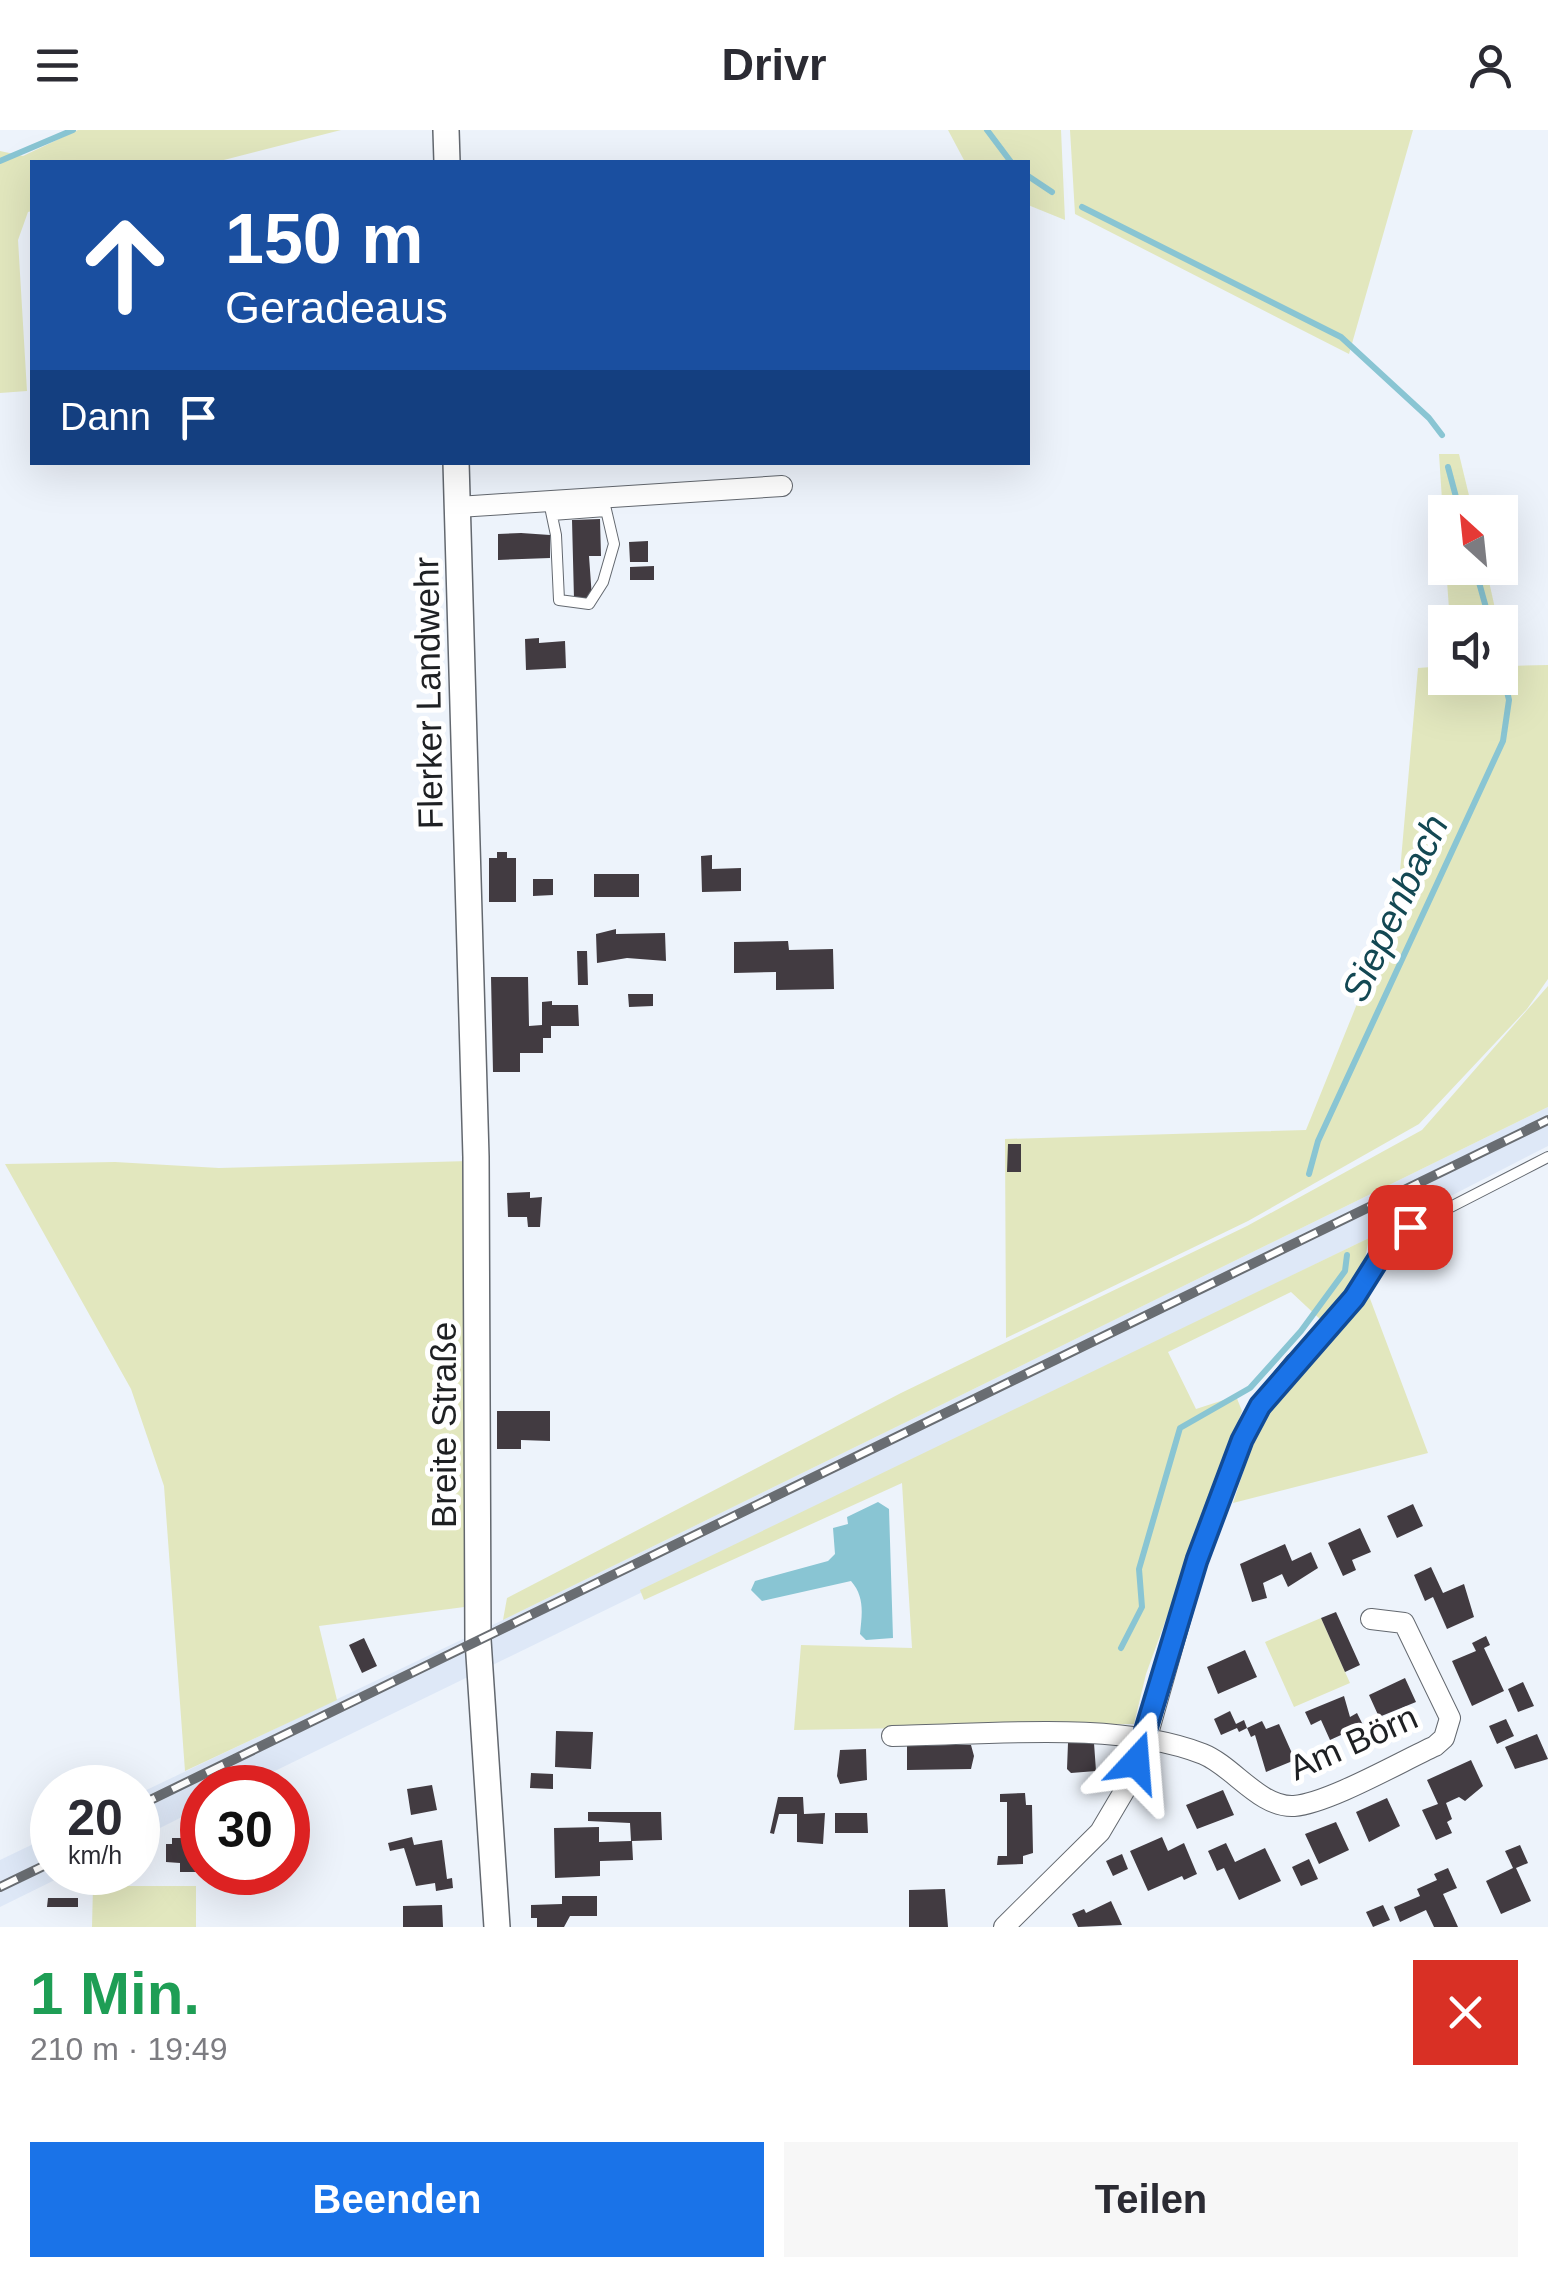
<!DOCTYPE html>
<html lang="de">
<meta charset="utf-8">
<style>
:root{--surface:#fff;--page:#f7f7f7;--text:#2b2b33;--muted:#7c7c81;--accent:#1a73e8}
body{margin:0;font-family:Arial,sans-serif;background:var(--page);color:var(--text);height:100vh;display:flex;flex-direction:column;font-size:38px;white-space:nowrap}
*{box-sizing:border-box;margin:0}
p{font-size:32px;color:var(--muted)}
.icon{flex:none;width:55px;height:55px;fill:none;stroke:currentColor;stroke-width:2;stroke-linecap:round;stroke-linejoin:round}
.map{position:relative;height:1797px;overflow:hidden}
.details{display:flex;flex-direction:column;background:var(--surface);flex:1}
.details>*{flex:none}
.banner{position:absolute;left:30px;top:30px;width:1000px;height:305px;border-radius:0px;box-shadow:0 10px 40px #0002;background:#1a4fa0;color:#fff;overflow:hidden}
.needle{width:65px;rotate:333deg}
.tools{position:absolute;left:1428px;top:365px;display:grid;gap:20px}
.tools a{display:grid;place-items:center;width:90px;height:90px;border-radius:0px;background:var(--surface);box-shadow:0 10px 40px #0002;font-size:50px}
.speed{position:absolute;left:30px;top:1635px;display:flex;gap:20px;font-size:50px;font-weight:700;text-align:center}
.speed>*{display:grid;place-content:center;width:130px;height:130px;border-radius:50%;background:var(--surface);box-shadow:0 10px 40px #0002;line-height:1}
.speed small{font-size:25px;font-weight:400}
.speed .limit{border:15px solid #d22;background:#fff;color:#111}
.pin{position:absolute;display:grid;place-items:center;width:85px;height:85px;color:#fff;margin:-42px;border-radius:20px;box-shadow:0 5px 15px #0006}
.me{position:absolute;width:110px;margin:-55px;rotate:19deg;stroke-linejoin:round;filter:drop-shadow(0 0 8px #0008)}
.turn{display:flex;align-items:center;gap:35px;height:210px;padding:0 30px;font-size:45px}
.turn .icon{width:130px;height:130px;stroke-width:2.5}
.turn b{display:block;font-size:70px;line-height:85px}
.then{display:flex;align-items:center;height:95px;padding:0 30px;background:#0003;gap:20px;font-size:38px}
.round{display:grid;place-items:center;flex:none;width:105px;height:105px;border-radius:0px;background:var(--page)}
.head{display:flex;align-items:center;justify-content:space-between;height:170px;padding:0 30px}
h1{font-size:60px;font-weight:700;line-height:75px;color:#1e9e55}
.action{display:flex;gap:20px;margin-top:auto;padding:20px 30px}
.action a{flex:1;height:115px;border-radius:0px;background:var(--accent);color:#fff;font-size:40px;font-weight:700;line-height:115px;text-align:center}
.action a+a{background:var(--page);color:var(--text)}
header{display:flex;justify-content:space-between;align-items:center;height:130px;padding:0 30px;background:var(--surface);font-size:45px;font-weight:700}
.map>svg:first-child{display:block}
.built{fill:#dee8f7}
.green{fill:#e2e7be}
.water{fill:#89c5d3}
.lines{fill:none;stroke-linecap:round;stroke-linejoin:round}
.stream{stroke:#89c5d3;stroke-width:6}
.building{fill:#423b41}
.service-casing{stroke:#63686f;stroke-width:12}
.minor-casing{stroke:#63686f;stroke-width:22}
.tertiary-casing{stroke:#63686f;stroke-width:28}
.service{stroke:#fff;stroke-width:10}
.minor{stroke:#fff;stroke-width:20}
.tertiary{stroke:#fff;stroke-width:25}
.rail-casing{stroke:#696d72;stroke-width:10}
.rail{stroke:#fff;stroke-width:6;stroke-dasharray:19;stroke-linecap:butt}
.route-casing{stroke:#114b97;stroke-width:25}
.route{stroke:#1a73e8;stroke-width:18}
.labels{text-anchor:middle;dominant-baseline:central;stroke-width:10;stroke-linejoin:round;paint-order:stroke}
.street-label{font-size:35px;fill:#1e2023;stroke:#fff}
.water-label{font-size:38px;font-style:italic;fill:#134853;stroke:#fff}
</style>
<header><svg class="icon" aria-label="menu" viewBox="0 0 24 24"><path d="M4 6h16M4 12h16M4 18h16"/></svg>Drivr<svg class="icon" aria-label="person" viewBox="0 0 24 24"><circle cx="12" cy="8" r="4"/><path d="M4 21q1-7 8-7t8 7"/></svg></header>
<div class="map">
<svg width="1548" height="1797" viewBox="0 0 1548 1797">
<rect width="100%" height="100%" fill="#edf3fb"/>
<path class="built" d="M1548 977V1016L1369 1108 242 1657 202 1658V1677L138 1709V1664L503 1490Z
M52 1705V1742L69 1743 0 1777V1730Z"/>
<path class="green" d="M78 0H341L216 32H32V81L28 82 18 110 27 261 0 263V21L23 26Z
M948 0H1061L1065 90 1028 75V32H965Z
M1070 0H1413L1349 224 1075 84Z
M1439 324H1459L1473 382H1445V416Z
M1446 438H1486L1498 492H1450Z
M1500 499 1509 536 1548 535V849L1527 879 1419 994 1248 1091 1006 1208 1005 1009 1306 1000 1397 775 1418 538 1445 536V548H1500Z
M1548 856V977L503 1490 507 1468 901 1263 1247 1096 1422 1000Z
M469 1031 472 1476 319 1496 337 1570 185 1641 164 1356 131 1259 5 1034 115 1032 219 1038Z
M1369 1108 1361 1149 1321 1190 1291 1162 1168 1222 1196 1279 1236 1266 1242 1281 1146 1544 1134 1594 794 1600 801 1515 912 1518 902 1353 644 1470 640 1460Z
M1366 1158 1428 1323 1233 1373 1260 1291Z
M1321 1488 1350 1553 1294 1577 1265 1512Z
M93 1756H196V1797H92Z"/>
<path class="water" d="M878 1372 889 1379 893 1508 866 1510 860 1504C862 1484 865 1467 851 1451L762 1471 751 1460 755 1451 828 1431 835 1424 833 1398 848 1394 847 1387Z"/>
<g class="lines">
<path class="stream" d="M987 0 1011 32
M0 31 73 0
M1028 46 1052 62
M1082 77 1341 207 1429 288 1442 305
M1448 337 1460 382
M1475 438 1490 492
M1309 1044 1318 1011 1503 611 1509 570 1500 531
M1121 1518 1142 1477 1139 1439 1180 1298 1250 1258 1301 1201 1345 1141 1347 1125"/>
</g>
<path class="building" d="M600 389 601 426H589L592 468 574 469 572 390Z
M521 403 550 405V428L498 430V404Z
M648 411V432H630L629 412Z
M654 436V450H630V437Z
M539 508V513L565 511 566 538 526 540 525 509Z
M497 722H507V728H516V772H489V728H497Z
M712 725V739L741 738V761L702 762 701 726Z
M594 744H639V767H594Z
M533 749H553V765L533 766Z
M616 799V804L665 803 666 831 627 828 597 833 596 804Z
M788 811 789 820 833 819 834 859 776 860V842L734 843V812Z
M577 821H587L588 855H578Z
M491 847H528L529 896 542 895V872L552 871V875H578L579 896H551V908H543V923H520V942H493Z
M628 864H653V876L629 877Z
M1008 1014H1021V1042H1007Z
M530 1062V1068L542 1067 540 1097H528L527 1087H508L507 1063Z
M497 1281H550V1311L521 1310V1319H497Z
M1413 1374 1423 1396 1397 1408 1387 1386Z
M1360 1398 1371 1422 1352 1430 1356 1440 1343 1446 1328 1413Z
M1285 1414 1292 1431 1311 1422 1318 1438 1288 1457 1282 1444 1263 1453 1267 1468 1252 1472 1240 1434Z
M1431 1437 1443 1463 1464 1454 1474 1487 1447 1499 1433 1467 1425 1471 1414 1445Z
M1336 1482 1360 1535 1345 1542 1321 1488Z
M1486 1506 1490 1515 1484 1518 1504 1561 1472 1576 1452 1531 1476 1521 1472 1513Z
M364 1508 377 1536 362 1543 349 1515Z
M1245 1520 1257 1547 1218 1564 1207 1537Z
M1405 1548 1416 1572 1379 1587 1369 1565Z
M1523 1552 1534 1576 1518 1582 1508 1559Z
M1344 1566 1350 1587 1357 1583 1363 1595 1330 1610 1321 1590 1311 1595 1305 1582Z
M1230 1581 1236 1594 1244 1590 1247 1598 1262 1591 1266 1599 1279 1594 1295 1630 1266 1642 1255 1605 1251 1607 1247 1598 1239 1602 1237 1598 1221 1605 1214 1589Z
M1506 1589 1514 1606 1497 1614 1489 1596Z
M556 1601 593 1602 591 1639 555 1637Z
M1537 1604 1548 1629 1515 1639 1505 1617Z
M1068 1613H1094L1096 1641 1071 1643 1067 1639Z
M947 1615H971L974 1626 971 1639 907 1640V1616Z
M866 1619 867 1650 840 1654 837 1646 840 1620Z
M1471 1630 1483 1656 1465 1671 1459 1667 1446 1673 1452 1689 1447 1692 1452 1703 1436 1710 1422 1680 1438 1674 1427 1650Z
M531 1643 553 1644V1659L530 1658Z
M432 1655 437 1680 411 1685 407 1659Z
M1223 1660 1234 1685 1197 1699 1186 1675Z
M1025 1663 1026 1675H1032L1033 1723 1023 1726V1734L997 1735 998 1726H1007V1672H1000V1664Z
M778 1667H803L804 1684 825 1683 823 1714 797 1712V1684H779L774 1704 770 1703Z
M1387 1668 1400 1696 1369 1712 1356 1682Z
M588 1682H661L662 1710 632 1711 633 1730 600 1731V1746L555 1748 554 1698 599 1697V1712L631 1711 630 1693 588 1691Z
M835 1683H867L868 1703H835Z
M1336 1692 1349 1720 1319 1734 1305 1704Z
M193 1702H202V1742H180V1733L166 1732V1714H172V1708H193Z
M412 1707 414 1715 442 1710 447 1749 452 1748 453 1758 436 1761 435 1753 416 1756 404 1718 390 1721 388 1713Z
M1162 1707 1168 1721 1184 1713 1197 1744 1184 1750 1182 1746 1148 1761 1130 1721Z
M1226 1713 1235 1732 1265 1718 1281 1751 1239 1770 1224 1738 1217 1741 1208 1721Z
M1520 1715 1528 1733 1516 1738 1531 1771 1501 1784 1486 1751 1513 1738 1505 1721Z
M1122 1724 1128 1739 1113 1746 1106 1731Z
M1309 1729 1318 1749 1301 1756 1292 1737Z
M1448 1738 1457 1758 1443 1764 1458 1797H1434L1426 1780 1400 1792 1394 1777 1420 1766 1417 1759 1437 1750 1434 1744Z
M945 1759 948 1797H909V1760Z
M562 1766H597V1786H570L564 1797H537V1788H531V1775L562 1774Z
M48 1768H78V1777H47Z
M1111 1771 1122 1795 1078 1797 1072 1784 1084 1779 1086 1783Z
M442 1775 443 1797H403V1776Z
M1383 1775 1390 1790 1373 1797 1366 1782Z"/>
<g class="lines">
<g class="service-casing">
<path id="service" d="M549 372 556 405 559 470 589 474 603 452 614 414 603 367
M552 385 606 381
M1296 1233 1355 1168 1387 1114 1398 1104 1548 1027"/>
</g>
<g class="minor-casing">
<path id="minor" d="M458 377 782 356
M892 1606C986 1605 1117 1590 1203 1624 1233 1636 1260 1678 1294 1676 1329 1673 1400 1632 1435 1616L1444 1608 1450 1588 1404 1493 1371 1489
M1004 1797 1100 1702 1126 1658 1147 1607 1197 1430 1242 1311 1261 1275 1295 1233"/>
</g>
<g class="tertiary-casing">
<path id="tertiary" d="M446 0 447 32
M456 332 476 1027 478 1510 497 1797"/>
</g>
<use href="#service" class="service"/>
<use href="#minor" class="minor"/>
<use href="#tertiary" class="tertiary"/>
<g class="rail-casing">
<path id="rail" d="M138 1676 1548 990
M0 1757 52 1732"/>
</g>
<use href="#rail" class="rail"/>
</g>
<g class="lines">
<g class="route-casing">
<path id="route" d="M1136 1632 1197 1430 1242 1310 1260 1276 1354 1168 1388 1114 1410 1097"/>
</g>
<use href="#route" class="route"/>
</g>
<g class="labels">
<g class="street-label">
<text transform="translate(428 563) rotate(-91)">Flerker Landwehr</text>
<text transform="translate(443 1295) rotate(-90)">Breite Straße</text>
<text transform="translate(1353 1612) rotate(-24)">Am Börn</text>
</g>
<g class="water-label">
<text transform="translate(1395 778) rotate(-65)">Siepenbach</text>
</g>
</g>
</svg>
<div class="tools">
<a><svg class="needle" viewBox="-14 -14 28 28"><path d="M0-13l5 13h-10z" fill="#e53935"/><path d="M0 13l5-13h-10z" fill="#7c7c81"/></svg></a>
<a><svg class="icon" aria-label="sound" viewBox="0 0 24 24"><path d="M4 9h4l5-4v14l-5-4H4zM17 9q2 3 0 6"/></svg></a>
</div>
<div class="speed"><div>20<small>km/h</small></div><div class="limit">30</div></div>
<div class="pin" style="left:1410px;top:1097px;background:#d93025"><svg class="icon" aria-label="arrive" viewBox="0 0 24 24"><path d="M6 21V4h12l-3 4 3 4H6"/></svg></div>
<svg class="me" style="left:1136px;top:1632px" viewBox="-20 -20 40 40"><path d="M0-17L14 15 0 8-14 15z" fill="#1a73e8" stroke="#fff" stroke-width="4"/></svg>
<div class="banner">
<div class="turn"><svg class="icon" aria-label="ahead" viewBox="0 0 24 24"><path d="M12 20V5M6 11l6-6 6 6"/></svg><div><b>150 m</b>Geradeaus</div></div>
<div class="then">Dann<svg class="icon" aria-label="arrive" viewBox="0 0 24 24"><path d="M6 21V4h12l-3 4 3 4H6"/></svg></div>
</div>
</div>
<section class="details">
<div class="head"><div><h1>1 Min.</h1><p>210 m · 19:49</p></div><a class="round" style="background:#d93025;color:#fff"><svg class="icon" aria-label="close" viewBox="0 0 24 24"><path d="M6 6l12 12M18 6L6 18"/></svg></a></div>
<div class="action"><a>Beenden</a><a>Teilen</a></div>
</section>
